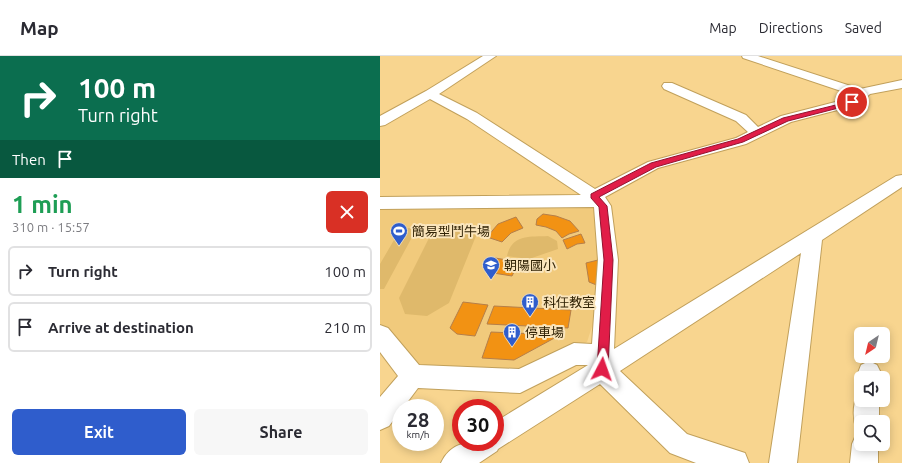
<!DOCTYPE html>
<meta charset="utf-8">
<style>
:root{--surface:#fff;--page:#f7f7f7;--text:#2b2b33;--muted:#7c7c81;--line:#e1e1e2;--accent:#2f5dcc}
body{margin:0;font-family:Ubuntu,"Noto Sans TC",sans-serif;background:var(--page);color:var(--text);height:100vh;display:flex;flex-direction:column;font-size:15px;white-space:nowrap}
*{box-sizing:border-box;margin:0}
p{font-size:13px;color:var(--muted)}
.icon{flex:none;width:22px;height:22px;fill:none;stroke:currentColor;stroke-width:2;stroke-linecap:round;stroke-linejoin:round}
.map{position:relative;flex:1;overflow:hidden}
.drawer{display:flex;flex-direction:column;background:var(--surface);width:380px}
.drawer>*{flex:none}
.hud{background:#0b6e4f;color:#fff;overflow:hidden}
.needle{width:26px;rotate:215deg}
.fabs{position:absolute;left:474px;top:271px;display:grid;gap:8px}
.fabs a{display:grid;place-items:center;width:36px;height:36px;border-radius:6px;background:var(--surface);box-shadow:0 2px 10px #0003;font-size:20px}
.speed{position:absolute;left:12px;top:343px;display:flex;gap:8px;font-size:20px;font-weight:700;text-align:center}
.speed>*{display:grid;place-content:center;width:52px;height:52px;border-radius:50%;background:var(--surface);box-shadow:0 2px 10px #0003;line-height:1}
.speed small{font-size:10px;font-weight:400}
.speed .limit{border:6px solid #d22;background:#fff;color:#111}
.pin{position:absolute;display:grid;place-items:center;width:34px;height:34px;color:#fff;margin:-17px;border:2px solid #fff;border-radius:50%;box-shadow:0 1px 4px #0007}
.me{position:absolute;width:44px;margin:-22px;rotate:4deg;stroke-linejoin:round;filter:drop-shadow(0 0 3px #0008)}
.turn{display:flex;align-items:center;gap:14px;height:84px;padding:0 12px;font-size:18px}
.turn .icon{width:52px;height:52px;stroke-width:2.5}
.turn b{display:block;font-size:28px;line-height:34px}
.then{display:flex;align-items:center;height:38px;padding:0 12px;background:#0003;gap:8px;font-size:15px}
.round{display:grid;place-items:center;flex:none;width:42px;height:42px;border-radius:6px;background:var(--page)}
.headline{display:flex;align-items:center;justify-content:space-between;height:68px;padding:0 12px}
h1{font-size:24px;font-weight:600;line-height:30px;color:#1e9e55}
.cta{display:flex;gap:8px;margin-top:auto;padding:8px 12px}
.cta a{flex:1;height:46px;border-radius:6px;background:var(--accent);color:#fff;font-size:16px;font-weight:600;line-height:46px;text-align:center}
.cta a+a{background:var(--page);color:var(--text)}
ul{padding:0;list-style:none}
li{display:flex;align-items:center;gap:12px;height:50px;margin:0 8px 6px;padding:0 4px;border:2px solid var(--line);border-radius:6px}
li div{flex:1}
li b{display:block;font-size:15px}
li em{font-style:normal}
header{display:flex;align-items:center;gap:24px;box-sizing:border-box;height:56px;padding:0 20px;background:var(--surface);border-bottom:1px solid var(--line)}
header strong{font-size:19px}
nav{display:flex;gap:22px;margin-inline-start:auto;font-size:14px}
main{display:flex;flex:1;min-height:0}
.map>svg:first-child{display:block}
.built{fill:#f1ca7c}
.green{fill:#dfb96b}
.building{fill:#f29213;stroke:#b57f4a}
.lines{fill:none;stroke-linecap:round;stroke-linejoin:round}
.minor-casing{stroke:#c1a05b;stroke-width:2}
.minor{fill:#fff;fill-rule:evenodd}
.route{fill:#e11d48;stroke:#92132f}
.labels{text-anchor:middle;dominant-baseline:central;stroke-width:4;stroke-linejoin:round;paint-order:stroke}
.poi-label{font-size:13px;fill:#302205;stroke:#fae5bc;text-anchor:start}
</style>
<header>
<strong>Map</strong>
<nav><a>Map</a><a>Directions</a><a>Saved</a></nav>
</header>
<main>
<section class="drawer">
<div class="hud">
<div class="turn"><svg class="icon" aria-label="right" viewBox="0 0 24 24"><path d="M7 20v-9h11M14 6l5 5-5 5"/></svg><div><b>100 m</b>Turn right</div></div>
<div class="then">Then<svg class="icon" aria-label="arrive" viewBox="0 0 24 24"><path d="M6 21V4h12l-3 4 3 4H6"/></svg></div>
</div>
<div class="headline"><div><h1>1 min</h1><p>310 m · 15:57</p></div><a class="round" style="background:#d93025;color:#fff"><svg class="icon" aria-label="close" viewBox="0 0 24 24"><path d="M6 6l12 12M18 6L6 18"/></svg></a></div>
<ul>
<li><svg class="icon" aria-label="right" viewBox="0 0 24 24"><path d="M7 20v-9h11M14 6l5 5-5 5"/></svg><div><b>Turn right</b></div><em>100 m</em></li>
<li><svg class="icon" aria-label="arrive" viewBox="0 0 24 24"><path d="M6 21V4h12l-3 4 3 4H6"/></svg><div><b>Arrive at destination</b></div><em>210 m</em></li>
</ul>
<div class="cta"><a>Exit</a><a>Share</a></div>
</section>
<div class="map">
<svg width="522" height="407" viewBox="0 0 522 407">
<rect width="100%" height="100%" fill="#f8d58f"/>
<path class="built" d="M213 152 218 154 221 243 207 286 135 320 37 315 0 267V153Z"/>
<path class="green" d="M63 168 91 169 96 180 69 247 47 260 25 258 19 242 51 178Z
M21 172H37L4 233H0V208Z
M168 180 177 185 178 193 149 203 127 200C132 178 150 181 168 180Z"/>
<path class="building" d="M163 158 176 160 190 165 199 175 189 178 182 182 176 175 166 171 156 169 157 163Z
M136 161 143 172 131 177 122 186 107 181 118 168Z
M201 178 205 187 197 188 187 193 183 184Z
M115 202 139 206 132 220 107 216Z
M218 204 219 230 209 226 206 207Z
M83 246 108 249 95 280 77 278 70 272Z
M114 250 191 254 188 272 107 268Z
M111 276 180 279 134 304 102 302Z"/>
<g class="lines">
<g class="minor-casing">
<path id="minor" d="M103 0H116L59 38 97 57 215 133 268 106 356 82 368 76 356 65 284 33 282 30 284 27H292L366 59 378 71 401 60 467 43 473 39 363 2 362 0H378L480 33 522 24V32L490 38 477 49 411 66 366 88 278 112 225 141 231 150 238 204 234 293 516 120 522 119V131L442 184 417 407H389L421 197 240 315 307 378 365 397 369 407H316L290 397 220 328 118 393 117 395 99 407H61C72 383 93 386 115 386V366L208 309H196L140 337 38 332 23 352H21V354L9 370 0 374V341L18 320 0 296V269L8 272 39 309 139 313 194 287 212 288 218 204 214 151 0 153V141L201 139 87 63 50 43 5 69 0 70V60L46 35Z
M489 305 497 309 501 317 500 322H481V331L476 322 481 309Z
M481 334V344H499V366H481V388H498V407H470L472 388 476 379 481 377 477 375C472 362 473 348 478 335Z"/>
</g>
<use href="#minor" class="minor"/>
</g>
<path class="route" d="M472 45H474V48L408 65 363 86 276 111 219 141 227 150 233 204 228 313 226 316 222 318 219 316 217 313 224 204 219 151 211 142V138L271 107 358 83 403 62Z"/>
<defs>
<g id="stadium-pin" transform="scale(0.9)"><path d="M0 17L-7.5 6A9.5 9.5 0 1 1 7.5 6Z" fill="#2f5dcc" stroke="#fae5bc"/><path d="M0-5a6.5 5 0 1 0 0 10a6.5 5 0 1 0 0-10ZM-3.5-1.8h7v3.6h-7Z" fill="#fff"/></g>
<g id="school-pin" transform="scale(0.9)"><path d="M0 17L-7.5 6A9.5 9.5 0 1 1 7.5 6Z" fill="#2f5dcc" stroke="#fae5bc"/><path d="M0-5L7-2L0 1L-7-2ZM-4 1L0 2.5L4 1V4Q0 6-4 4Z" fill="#fff"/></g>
<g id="building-pin" transform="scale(0.9)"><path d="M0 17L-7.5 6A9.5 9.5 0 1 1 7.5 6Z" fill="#2f5dcc" stroke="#fae5bc"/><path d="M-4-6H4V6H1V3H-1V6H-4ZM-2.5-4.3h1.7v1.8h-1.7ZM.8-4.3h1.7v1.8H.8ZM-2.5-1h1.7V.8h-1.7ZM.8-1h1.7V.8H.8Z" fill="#fff"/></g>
</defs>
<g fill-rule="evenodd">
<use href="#stadium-pin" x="19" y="175"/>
<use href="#school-pin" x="111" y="209"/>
<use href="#building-pin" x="150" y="246"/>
<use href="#building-pin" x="132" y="276"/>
</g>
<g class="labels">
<g class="poi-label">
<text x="32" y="175">簡易型鬥牛場</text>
<text x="124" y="209">朝陽國小</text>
<text x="163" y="246">科任教室</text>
<text x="145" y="276">停車場</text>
</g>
</g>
</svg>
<div class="fabs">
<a><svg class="needle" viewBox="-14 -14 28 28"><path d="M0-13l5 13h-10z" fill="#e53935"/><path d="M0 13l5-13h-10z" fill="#7c7c81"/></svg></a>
<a><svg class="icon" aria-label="sound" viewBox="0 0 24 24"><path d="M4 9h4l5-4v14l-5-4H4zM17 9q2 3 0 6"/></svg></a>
<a><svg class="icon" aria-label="search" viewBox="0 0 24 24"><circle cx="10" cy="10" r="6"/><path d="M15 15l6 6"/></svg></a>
</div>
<div class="speed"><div>28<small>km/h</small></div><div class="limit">30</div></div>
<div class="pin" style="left:472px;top:46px;background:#d93025"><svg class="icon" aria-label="arrive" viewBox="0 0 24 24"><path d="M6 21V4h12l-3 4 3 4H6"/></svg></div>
<svg class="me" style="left:222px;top:313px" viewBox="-20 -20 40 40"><path d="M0-17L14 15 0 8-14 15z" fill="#e11d48" stroke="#fff" stroke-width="4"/></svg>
</div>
</main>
